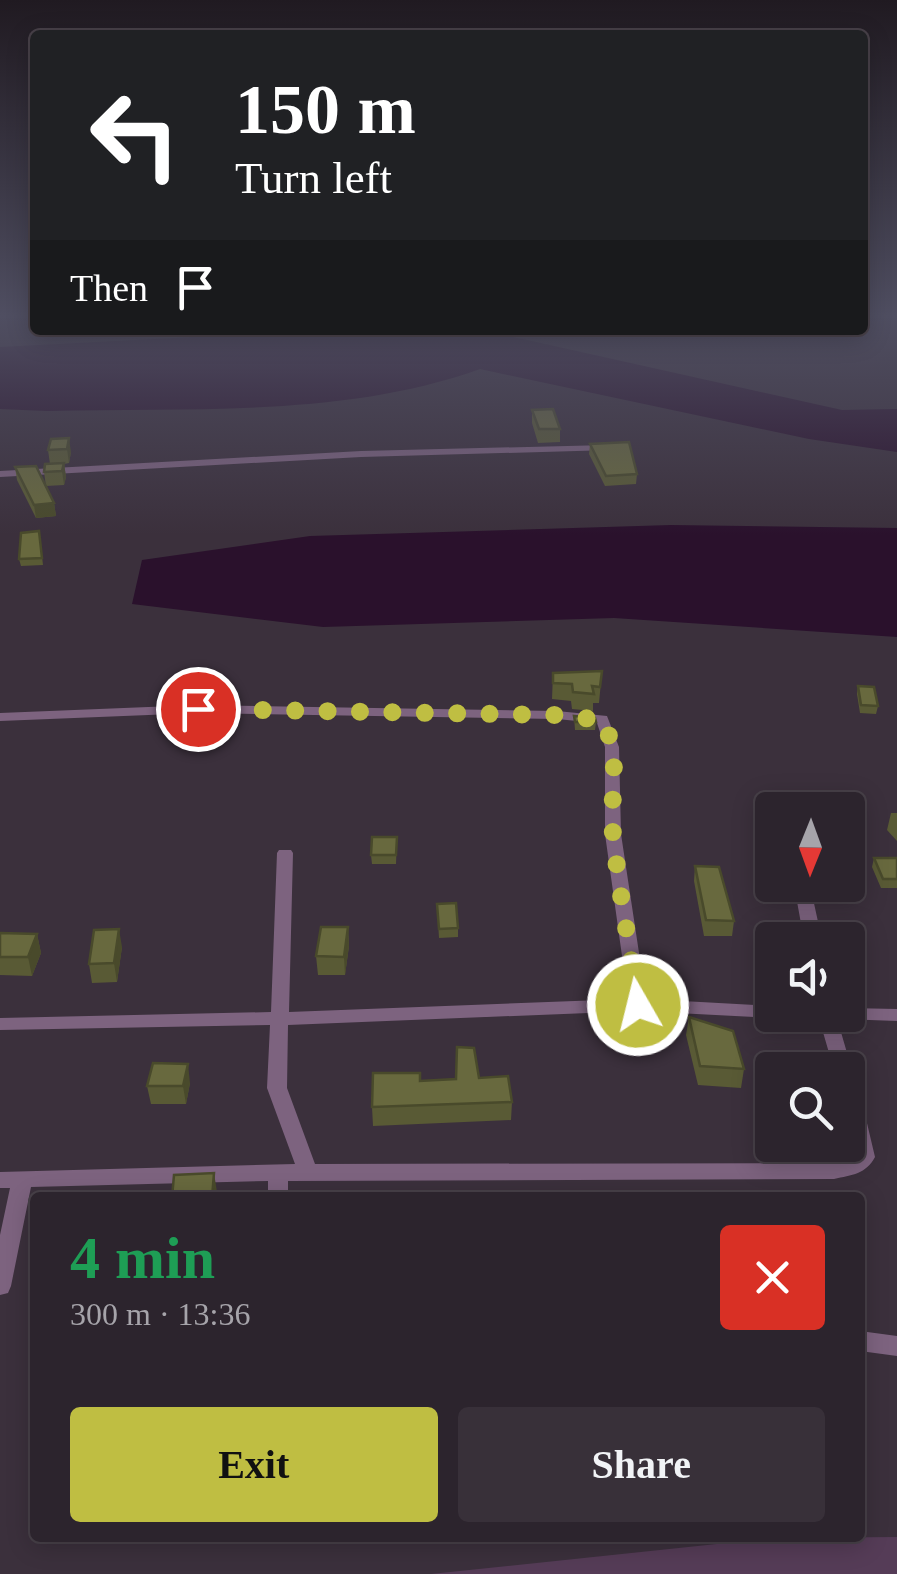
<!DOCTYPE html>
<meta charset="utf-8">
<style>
:root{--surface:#2c242d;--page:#383039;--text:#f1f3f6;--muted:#a6a4aa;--line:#484149;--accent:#bfbe42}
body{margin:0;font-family:Georgia,serif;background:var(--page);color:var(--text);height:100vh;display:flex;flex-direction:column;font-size:38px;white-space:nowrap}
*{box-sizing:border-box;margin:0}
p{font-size:32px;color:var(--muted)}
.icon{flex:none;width:55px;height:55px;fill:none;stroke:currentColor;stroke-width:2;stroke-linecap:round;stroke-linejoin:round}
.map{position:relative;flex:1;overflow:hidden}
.sheet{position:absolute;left:30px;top:1192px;width:835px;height:350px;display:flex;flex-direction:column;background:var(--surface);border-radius:10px;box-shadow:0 5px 25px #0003,0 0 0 2px var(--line)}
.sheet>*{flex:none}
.banner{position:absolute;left:30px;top:30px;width:838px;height:305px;border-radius:10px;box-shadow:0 5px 25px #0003,0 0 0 2px var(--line);background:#202124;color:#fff;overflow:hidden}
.needle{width:65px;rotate:181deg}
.tools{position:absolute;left:755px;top:792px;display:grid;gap:20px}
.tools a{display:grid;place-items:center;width:110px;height:110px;border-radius:10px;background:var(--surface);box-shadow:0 5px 25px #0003,0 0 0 2px var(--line);font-size:50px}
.pin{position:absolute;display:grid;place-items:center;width:85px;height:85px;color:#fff;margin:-42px;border:5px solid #fff;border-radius:50%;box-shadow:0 2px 10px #0007}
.me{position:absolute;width:110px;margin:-55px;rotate:352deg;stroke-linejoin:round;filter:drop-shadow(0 0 8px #0008)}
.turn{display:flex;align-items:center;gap:35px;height:210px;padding:0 40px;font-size:45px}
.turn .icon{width:130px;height:130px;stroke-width:2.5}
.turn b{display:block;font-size:70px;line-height:85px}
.then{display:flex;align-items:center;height:95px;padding:0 40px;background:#0003;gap:20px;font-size:38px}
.round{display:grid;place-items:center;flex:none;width:105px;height:105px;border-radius:10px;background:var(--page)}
.summary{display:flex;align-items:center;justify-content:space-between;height:170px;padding:0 40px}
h1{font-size:60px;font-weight:600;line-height:75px;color:#1e9e55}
.primary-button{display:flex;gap:20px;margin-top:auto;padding:20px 40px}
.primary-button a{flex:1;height:115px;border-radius:10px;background:var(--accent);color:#111;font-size:40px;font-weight:600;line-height:115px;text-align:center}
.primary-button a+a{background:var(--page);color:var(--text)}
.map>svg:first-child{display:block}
.green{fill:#553c57}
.water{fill:#2a112c}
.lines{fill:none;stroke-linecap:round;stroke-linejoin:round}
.minor{fill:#7d637f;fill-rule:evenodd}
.wall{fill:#595a35}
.shaded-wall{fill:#494a2b}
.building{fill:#68693e;stroke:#494a2b;stroke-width:2.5}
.route{stroke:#bfbe42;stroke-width:18;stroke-dasharray:0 32.4}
</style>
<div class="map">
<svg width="897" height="1574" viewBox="0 0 897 1574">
<rect width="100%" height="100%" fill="#3b303c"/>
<path class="green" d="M897 1537V1574H431L774 1538Z"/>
<path class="water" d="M328 330H482L842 410 897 409V452L809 439 480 369C343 418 191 407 47 411L0 409V347Z
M671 525 897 528V637L614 618 323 627 132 604 142 560 310 536Z"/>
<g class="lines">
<path class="minor" d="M607 445 612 448 611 450 361 457 0 477V471L361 451Z
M198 705 557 711 607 716 619 747 621 834 646 999 772 1006V1015H779L772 1018 638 1011 288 1025 287 1088 315 1164 834 1163 852 1159 855 1156 848 1124V1078L855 1080 858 1085 875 1157C866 1174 852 1175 834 1179L288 1181V1198H268V1181L31 1187 11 1286 8 1293 0 1295V1235L10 1188H0V1172L295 1164 267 1088 270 1025 0 1030V1018L271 1012 277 853 279 850H291L293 853 289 1012 628 999 605 834V747L597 723 557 719 198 713 0 721V713Z
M794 885H810L822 940H804Z
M848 1008 897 1009V1021L842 1019 840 1015H848Z
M818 1015H836L852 1070 850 1075 848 1076V1070H834Z
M860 1331 897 1336V1356L860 1351Z"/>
</g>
<path class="wall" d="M532 410 560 429V442L538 443 532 423Z
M51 439 71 452 69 463 64 464 66 477 64 485 46 486 44 472 50 464 48 450Z
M590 444 637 474 636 484 605 486 589 454Z
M15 467 54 503 56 516 36 518 17 480Z
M39 531 43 565 21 566 19 559Z
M602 671 599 703H593V711L572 709 571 701 552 699 553 673Z
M858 686 878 706 876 714 860 713 857 694Z
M574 716 596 722 595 730H575Z
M891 813H897V841L887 830Z
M397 837 396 864H372L371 855Z
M874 858H897V888H881L872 867Z
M695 866 734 921 732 936H704L694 881Z
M437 904 458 928V937L439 938Z
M348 927 349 946 345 975H318L316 956Z
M0 933 37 934 41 953 32 976 0 975Z
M122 947 117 982 92 983 89 964Z
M689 1017 744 1069 741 1088 698 1085 686 1035Z
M479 1078 512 1102 511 1120 373 1126 372 1107 420 1081Z
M190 1083 186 1104H151L147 1086Z"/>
<path class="shaded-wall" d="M69 438 71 452 69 463 67 449Z
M64 463 66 477 64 485 62 471Z
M54 503 56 516 36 518 34 505Z
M348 927 349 946 345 975 344 957Z
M119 929 122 947 117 982 114 963Z
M37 934 41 953 32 976 28 957Z
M188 1064 190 1083 186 1104 183 1086Z
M214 1173 217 1192 216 1198H212Z"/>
<path class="building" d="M553 409 560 429H539L532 410Z
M69 438 67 449 48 450 51 439Z
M629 442 637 474 606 476 590 444Z
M64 463 62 471 44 472 45 464Z
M36 466 54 503 34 505 15 467Z
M39 531 42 558 19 559 21 533Z
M602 671 600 687 592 686 594 694 573 692 572 684 553 683V673Z
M858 686 874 687 878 706 861 705Z
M574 716 595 718 596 722H575Z
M372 837H397L396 855H371Z
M874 858H897V879H883Z
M695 866 719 867 734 921 706 920Z
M456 903 458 928 439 929 437 904Z
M321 927H348L344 957 316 956Z
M119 929 114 963 89 964 94 930Z
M0 933 37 934 28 957H0Z
M689 1017 733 1031 744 1069 700 1066Z
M457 1047 474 1048 479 1078 508 1076 512 1102 372 1107 373 1073H420V1081L456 1079Z
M153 1063 188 1064 183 1086H147Z
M214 1173 212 1198H172L174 1175Z
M443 1195V1198H383V1196Z"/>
<linearGradient id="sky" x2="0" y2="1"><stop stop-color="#201a21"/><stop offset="0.59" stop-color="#4f4e61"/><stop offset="1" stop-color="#4f4e61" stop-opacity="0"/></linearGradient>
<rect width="897" height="535" fill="url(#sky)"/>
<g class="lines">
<path class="route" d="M198 709 557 715 602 720C623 757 609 794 613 834 619 891 630 948 638 1005"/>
</g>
</svg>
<div class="tools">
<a><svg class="needle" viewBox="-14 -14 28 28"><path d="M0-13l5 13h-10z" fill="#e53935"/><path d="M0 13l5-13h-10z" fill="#a6a4aa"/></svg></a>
<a><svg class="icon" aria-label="sound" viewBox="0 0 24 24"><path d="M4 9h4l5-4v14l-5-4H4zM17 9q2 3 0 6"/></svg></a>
<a><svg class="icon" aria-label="search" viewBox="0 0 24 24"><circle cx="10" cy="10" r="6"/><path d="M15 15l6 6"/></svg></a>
</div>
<div class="pin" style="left:198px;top:709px;background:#d93025"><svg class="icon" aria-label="arrive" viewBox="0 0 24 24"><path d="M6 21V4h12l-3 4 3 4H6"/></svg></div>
<svg class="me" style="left:638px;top:1005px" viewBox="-20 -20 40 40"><circle r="17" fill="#bfbe42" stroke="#fff" stroke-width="3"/><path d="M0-11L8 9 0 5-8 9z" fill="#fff"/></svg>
<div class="banner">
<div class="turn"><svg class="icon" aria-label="left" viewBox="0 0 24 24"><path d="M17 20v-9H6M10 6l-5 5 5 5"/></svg><div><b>150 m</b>Turn left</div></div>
<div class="then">Then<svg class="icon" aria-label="arrive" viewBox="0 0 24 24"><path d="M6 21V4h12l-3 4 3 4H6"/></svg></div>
</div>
<section class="sheet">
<div class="summary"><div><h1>4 min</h1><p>300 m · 13:36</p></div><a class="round" style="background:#d93025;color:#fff"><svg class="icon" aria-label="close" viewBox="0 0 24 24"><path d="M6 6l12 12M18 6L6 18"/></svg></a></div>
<div class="primary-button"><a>Exit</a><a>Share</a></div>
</section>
</div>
